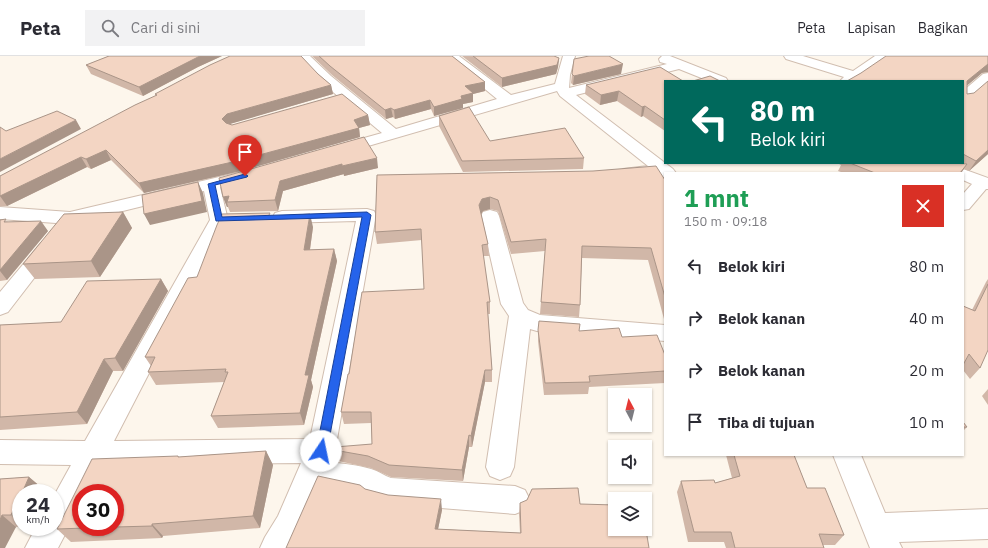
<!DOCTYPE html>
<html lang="id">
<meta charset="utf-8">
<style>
:root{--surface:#fff;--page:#f2f2f3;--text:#2b2b33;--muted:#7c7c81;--line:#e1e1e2}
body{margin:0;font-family:"IBM Plex Sans",sans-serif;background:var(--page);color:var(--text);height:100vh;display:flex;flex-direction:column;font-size:15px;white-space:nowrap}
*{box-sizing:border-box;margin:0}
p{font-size:13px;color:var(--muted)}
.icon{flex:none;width:22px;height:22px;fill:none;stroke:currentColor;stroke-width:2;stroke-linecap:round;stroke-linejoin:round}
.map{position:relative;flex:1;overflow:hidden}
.details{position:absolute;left:664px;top:116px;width:300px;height:284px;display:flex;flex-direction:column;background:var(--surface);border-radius:0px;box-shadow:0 1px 3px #0004}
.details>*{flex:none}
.guide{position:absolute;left:664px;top:24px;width:300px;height:84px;border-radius:0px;box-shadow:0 1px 3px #0004;background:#00695c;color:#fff;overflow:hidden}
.needle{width:26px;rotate:353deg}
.buttons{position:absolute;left:608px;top:332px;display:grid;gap:8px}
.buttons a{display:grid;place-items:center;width:44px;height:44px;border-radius:0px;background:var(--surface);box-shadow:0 1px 3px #0004;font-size:20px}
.speed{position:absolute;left:12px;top:428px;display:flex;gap:8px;font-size:20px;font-weight:700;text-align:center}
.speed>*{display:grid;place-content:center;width:52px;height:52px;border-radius:50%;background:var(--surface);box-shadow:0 1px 3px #0004;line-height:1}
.speed small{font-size:10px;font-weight:400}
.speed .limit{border:6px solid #d22;background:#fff;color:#111}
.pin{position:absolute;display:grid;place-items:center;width:34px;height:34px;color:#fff;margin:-41px -17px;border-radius:50% 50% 50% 0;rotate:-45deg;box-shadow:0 0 4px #0007}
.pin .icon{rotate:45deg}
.me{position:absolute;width:44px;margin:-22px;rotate:11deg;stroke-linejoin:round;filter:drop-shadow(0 0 3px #0008)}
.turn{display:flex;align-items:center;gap:14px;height:84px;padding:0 20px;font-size:18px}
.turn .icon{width:52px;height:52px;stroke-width:2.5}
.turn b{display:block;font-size:28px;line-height:34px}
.round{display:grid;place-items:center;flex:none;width:42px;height:42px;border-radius:0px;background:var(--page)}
.overview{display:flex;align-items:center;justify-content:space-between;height:68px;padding:0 20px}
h1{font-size:24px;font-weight:700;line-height:30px;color:#1e9e55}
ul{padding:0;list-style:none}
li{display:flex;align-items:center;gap:12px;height:52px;padding:0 20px}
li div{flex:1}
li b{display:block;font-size:15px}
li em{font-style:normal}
header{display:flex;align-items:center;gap:24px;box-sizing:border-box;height:56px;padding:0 20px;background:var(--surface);border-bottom:1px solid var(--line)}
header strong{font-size:19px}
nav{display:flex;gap:22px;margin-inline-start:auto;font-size:14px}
.search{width:280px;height:36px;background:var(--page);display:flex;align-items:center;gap:10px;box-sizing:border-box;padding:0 14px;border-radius:0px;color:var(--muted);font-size:15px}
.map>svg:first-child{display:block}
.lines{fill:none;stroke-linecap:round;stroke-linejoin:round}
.minor-casing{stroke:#d1beb0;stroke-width:2}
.minor{fill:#fff;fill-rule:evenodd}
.wall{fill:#d1b7a8}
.shaded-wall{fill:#aa9588}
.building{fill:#f3d5c3;stroke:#aa9588}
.route{fill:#2563eb;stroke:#184099}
</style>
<header>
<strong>Peta</strong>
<div class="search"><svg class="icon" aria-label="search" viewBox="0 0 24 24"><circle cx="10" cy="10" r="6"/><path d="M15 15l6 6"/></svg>Cari di sini</div>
<nav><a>Peta</a><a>Lapisan</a><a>Bagikan</a></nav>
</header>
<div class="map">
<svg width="988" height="492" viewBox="0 0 988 492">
<rect width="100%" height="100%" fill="#fdf6ec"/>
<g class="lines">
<g class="minor-casing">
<path id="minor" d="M297 0H310L331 20 396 73 497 43 445 0H459L511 39 555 28 563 0H575L570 19 569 32 667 8 660 6 659 3 662 0H670L726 22 728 25H709L679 13 576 39 673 113 676 117H665V122C651 118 637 124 623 121L620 117 623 113 648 110 560 40 557 35 344 97 338 99 332 97 330 94 332 91 382 77 321 26Z
M784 0H803L853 15 875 0H890L856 25H840L844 21 786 3Z
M988 17V28L968 45 963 46V35L983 18Z
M963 113 988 122V133H986L969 153 963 154V138L972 128 963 124V117H955L957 114Z
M249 114 255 115 258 119 255 123 220 131 228 164 114 385 310 383 356 165 282 167 275 165 273 161 275 157 282 155 367 153 374 155 376 159 335 395 331 406C344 408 358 409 371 413 379 415 384 420 391 422L515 430 525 434 530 444 525 454 515 458 391 448 369 442 364 438 321 429 300 480 293 492H260L265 481 278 460 301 407 101 409 87 437H81V448L58 492H25L36 471H55V438L71 409 0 408V384L85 385 210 164 204 135 70 168 0 163V151L70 156Z
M490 154 497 156 499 160 523 247 528 254 540 259 665 269V285L537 275 530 273 514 411 510 420 500 424 490 420 486 411 509 260 501 248 481 160 483 156Z
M48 185 55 187 58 191 8 256 0 259V236L41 187Z
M833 399H861L885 457 988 453V483L899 486 902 492H870Z"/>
</g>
<use href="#minor" class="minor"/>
</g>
<path class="wall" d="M109 0H222L198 11 143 40 91 18 86 9Z
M312 0H452L485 26V35L473 38V46L463 48V52L434 60 431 53 395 63 393 61 386 63 332 19Z
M462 0H554L559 2 558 11 556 18 502 31Z
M982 17 967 29V38L988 98 969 115 964 113 961 117H844L838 115 841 109 837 107H963V25Z
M318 18 331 29 333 38 229 68 232 69 368 59 370 69 359 72 360 81 241 115 144 137 111 104 91 113 87 111 7 150H0V120L156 40 155 38Z
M572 18H621L573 29 571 27Z
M665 25V75L643 60 641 61 617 45 600 49 585 38 586 29Z
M439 60 490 85 584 102 583 113 463 116 439 70Z
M364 81 378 112 344 120V118L283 135 278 155 230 156 228 151H227L223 141Z
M377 119 665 124V263H664L648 204 582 202 580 249 579 261 540 258 545 195 511 198 498 155 490 153 483 155 481 157 488 188 489 200H483L490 246V258H488L492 314V326H485L472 391H469L463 425 391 421 371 412 338 405 334 394 372 388 371 367 344 368 341 356 349 318 424 233 422 184 377 188 375 176Z
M123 156 132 172 100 221 35 223 23 208Z
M271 161 313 171 310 194 334 193 337 205 311 324 313 331 304 369 218 372 211 360 224 326 156 329 148 316 151 310 145 301 197 221Z
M0 164 48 175 7 224 0 225Z
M161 223 168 235 123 315H113L87 368 0 374V269L61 266Z
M988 223V294L980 312 970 323 963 314V250L972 254 986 226Z
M539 265 579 275 622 281 665 299V327L589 331 588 338 544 339 538 285Z
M988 333V349L982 340Z
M963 366 967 371 963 375Z
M266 395 273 409 260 472 163 480 162 482 71 486 57 473 178 400 179 401Z
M726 399H794L807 432 844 479 835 489H823L824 492H726L724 486H688L677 436 681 425 715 427 732 422Z
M29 421 42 432 40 437H21V470L16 471 0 492V423Z
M365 433 442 454 438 473 520 477 519 458 520 447 580 448 649 492H286Z"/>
<path class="shaded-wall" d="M200 0H222L198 11 143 40 139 31Z
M559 2 558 11 556 18 502 31V22Z
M623 8 621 18 573 29 574 20Z
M987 8H988V16L982 17 963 33 967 25Z
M485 26V35L473 38V46L463 48V52L434 60V51L461 40 465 30Z
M331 29 333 38 230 68 226 72 222 63 227 58Z
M619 35 617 45 600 49 601 39Z
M430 44 431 53 395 63 394 54Z
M645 50 643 60 641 61 642 51Z
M391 52 393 61 386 63 385 54Z
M368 59 370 69 359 72 360 81 241 115 144 137 139 127Z
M76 64 81 73 0 116V103Z
M106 94 111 104 91 113 86 103Z
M988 94V98L969 115 976 105Z
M81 101 87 111 7 150 0 140Z
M377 102 378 112 344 120 342 110Z
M342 108 344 118 283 135 278 155 275 144 280 125Z
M967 108 961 117H960Z
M198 126 203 137 207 156 150 169 144 158Z
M229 140 227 146 228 151H227L223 141Z
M490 141V153L483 155 480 160 479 149 482 143Z
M123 156 132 172 100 221 91 205Z
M310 158 313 171 308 207 304 194Z
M41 165 48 175 7 224 0 215V214Z
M334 193 337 205 311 324 313 331 304 369 300 357 305 319Z
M161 223 168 235 123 315 115 302Z
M104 303 113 315 87 368 77 356Z
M485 314V326L472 391 471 380Z
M469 379V391L463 425 462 414Z
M266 395 273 409 260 472 253 460Z
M29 421 42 432 40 437H22Z
M21 438V467L11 459Z
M441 443 442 454 436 483 435 473Z
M2 459 16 471 5 492H0V464Z
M152 468 163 480 162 482 152 470Z"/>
<path class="building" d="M109 0H200L139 31 86 9Z
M230 0H301L318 18 331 29 227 58 222 63 226 67 232 69 342 38 368 59 354 64 359 72 237 105 139 127 106 94 86 103 81 101 0 140V120L135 49 157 39 155 38 210 9Z
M319 0H452L485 26 465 30 473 37 461 40 462 43 434 51 430 44 394 54 391 52 385 54 330 10Z
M473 0H554L559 2 557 9 502 22Z
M589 0H609L623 8 574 20 572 18 574 3Z
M886 0H988V8L967 25V38L974 37 988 25V94L976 105 963 98V25H847L861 17Z
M660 11 683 25H665V64L645 50 642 51 619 35 601 39 586 29Z
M710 20 720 25H693Z
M469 51 490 85 565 72 584 102 462 105 439 60Z
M57 55 76 64 0 103V71L6 75Z
M364 81 377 102 342 110V108L280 125 275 144 227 146 229 140 223 141 219 122Z
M850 107H953L967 108 960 117H875Z
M656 110 665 124V241L651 192 582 190 580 249 541 246 546 183 511 186 498 144 490 141 482 143 479 149 488 188 482 189 490 246H487L492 314H485L471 380 469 379 462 414 389 409 368 400 334 394 335 391 372 388 371 356H341L348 318H349L362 236 424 233 421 173 375 176 377 119 593 115Z
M198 126 202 145 144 158 142 139Z
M123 156 91 205 23 208 64 158Z
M270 157 268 161 310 158 304 194 334 193 305 319H309L300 357 211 360 228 316H225L226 313 148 316 155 301H145L188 222 197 221 217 169 222 158Z
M6 163 4 166 41 165 0 214V164Z
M161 223 115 302 104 303 77 356 0 361V269L61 266 87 225Z
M988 228V294L980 312 969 298 963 309V250L975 255Z
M539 265 580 268 579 275 619 272 622 281 657 279 665 299V315L589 320 590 326 545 327 538 274Z
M963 366 967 371H963Z
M266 395 253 460 152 468V470L115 471V437H81V471H114L57 473 92 403 178 400V401Z
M734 399H794L807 432H825L844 479 819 478 824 492H735L731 476H694L681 425 714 424 715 427 740 420Z
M318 420 360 429 365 433 388 439 441 443 435 473 521 477 520 447 527 444 532 433 578 432 580 448 615 449V473H645V468L649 492H286Z
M29 421 22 437H21V438L11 459H2L0 464V423Z"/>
<path class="route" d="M245 118 248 120 247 121 215 129 222 161 367 156 371 159 327 395 325 398 321 400 317 398 316 395 362 161 216 165 208 128Z"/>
</svg>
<div class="buttons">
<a><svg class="needle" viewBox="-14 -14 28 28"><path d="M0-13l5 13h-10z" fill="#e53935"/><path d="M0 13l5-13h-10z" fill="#7c7c81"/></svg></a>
<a><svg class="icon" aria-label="sound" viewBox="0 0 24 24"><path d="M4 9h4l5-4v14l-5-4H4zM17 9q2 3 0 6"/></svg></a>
<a><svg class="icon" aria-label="layers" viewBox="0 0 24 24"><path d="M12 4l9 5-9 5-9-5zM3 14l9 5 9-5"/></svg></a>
</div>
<div class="speed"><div>24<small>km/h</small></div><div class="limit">30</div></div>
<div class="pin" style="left:245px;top:120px;background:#d93025"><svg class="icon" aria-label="arrive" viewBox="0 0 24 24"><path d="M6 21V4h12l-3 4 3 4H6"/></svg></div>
<svg class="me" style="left:321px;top:395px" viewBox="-20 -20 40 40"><circle r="19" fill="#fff"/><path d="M0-13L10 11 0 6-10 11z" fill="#2563eb"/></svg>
<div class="guide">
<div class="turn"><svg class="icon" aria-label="left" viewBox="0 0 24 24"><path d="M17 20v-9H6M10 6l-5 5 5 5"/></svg><div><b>80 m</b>Belok kiri</div></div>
</div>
<section class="details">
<div class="overview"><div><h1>1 mnt</h1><p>150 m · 09:18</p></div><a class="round" style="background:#d93025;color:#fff"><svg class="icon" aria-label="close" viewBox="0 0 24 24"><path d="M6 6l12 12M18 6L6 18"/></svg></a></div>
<ul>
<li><svg class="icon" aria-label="left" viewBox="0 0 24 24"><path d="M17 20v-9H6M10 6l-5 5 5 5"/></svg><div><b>Belok kiri</b></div><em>80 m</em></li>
<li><svg class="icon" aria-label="right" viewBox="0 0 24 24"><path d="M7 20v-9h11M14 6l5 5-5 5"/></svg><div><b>Belok kanan</b></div><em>40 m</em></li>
<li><svg class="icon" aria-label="right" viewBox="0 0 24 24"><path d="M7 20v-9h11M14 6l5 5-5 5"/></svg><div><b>Belok kanan</b></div><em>20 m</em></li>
<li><svg class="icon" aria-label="arrive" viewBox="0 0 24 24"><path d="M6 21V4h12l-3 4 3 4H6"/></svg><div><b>Tiba di tujuan</b></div><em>10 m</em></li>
</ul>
</section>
</div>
